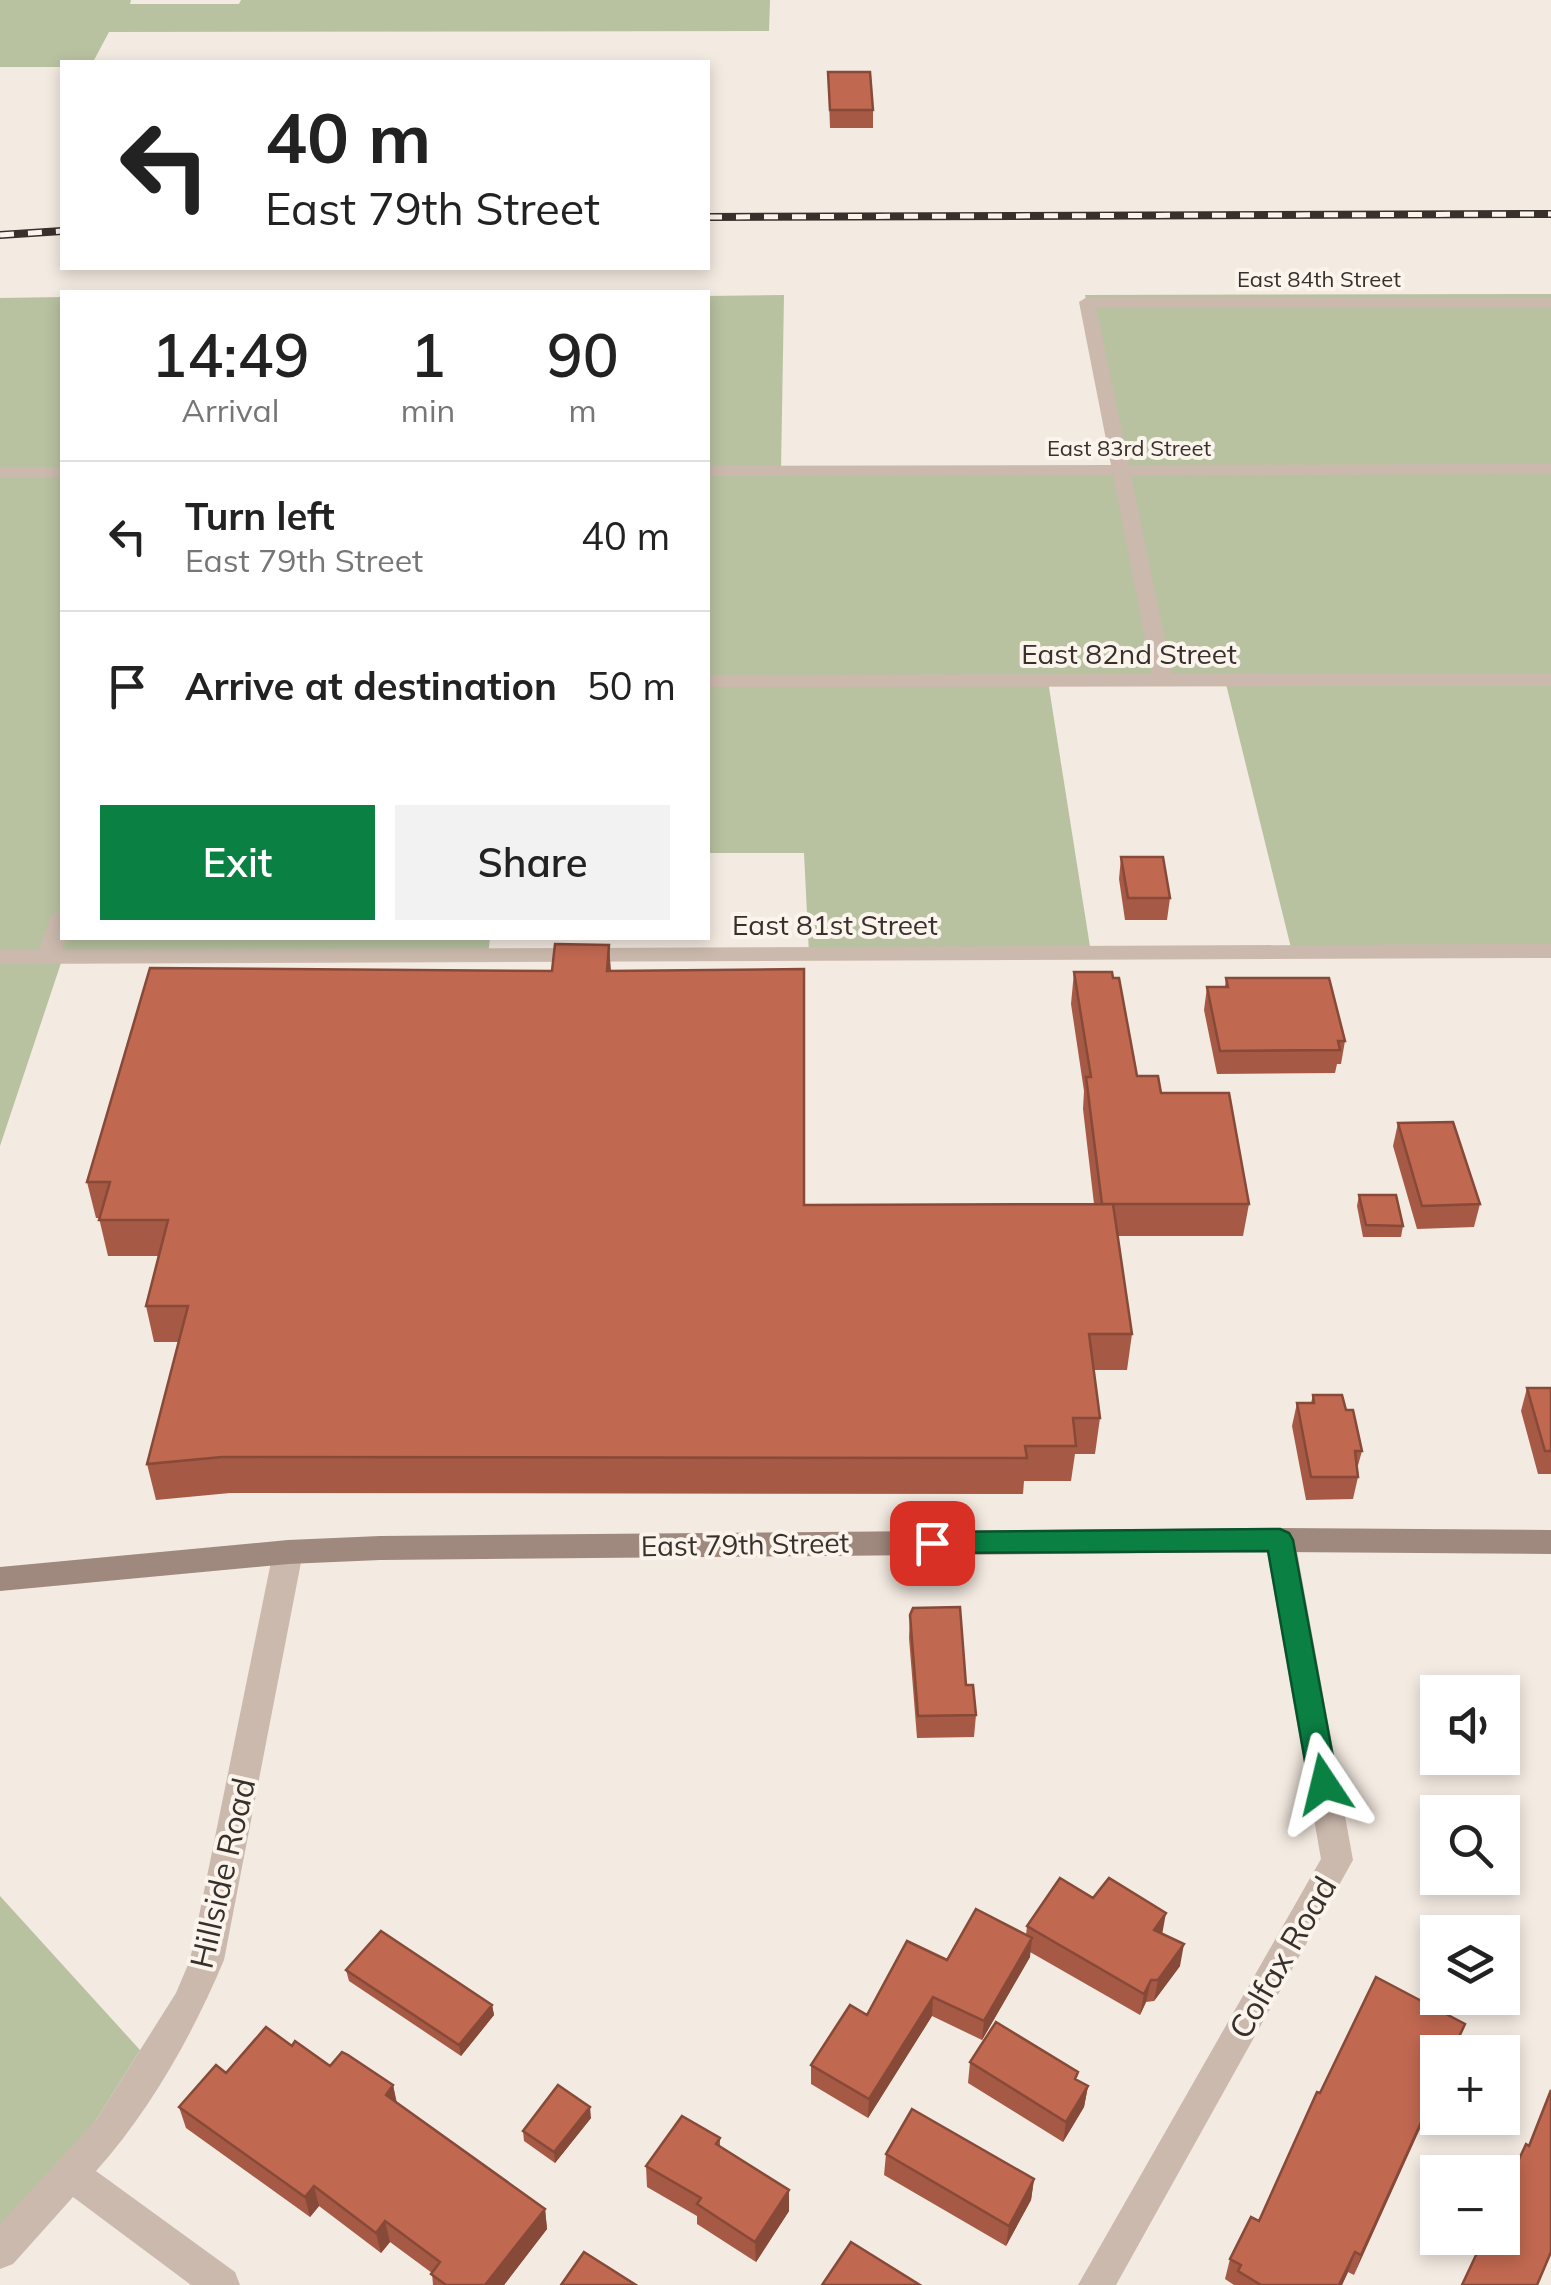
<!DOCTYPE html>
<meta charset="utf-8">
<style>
:root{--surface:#fff;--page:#f2f2f2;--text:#222;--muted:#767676;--line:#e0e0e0;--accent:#0b8043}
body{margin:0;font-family:Mulish,sans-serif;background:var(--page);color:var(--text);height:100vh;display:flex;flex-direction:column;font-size:38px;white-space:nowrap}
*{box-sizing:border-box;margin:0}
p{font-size:32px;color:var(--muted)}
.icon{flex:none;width:55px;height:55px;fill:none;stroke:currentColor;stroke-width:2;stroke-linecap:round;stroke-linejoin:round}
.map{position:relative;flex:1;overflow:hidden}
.sheet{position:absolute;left:60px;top:290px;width:650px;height:650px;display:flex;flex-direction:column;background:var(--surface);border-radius:0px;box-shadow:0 5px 15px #0003}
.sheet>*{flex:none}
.banner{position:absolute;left:60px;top:60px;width:650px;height:210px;border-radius:0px;box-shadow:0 5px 15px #0003;background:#fff;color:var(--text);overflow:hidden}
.tools{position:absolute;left:1420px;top:1675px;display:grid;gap:20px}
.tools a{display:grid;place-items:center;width:100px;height:100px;border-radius:0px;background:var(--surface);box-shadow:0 5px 15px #0003;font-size:50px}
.pin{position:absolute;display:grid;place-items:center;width:85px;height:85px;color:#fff;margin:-42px;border-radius:20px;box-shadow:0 5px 15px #0006}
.me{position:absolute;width:110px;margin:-55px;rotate:350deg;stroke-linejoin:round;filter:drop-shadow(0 0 8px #0008)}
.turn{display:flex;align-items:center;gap:35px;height:210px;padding:0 40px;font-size:45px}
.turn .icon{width:130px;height:130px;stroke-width:2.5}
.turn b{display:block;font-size:70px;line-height:85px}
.eta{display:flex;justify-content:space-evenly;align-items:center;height:170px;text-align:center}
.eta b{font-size:60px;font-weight:600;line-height:70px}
.cta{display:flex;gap:20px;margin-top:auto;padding:20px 40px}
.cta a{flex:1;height:115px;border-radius:0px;background:var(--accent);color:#fff;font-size:40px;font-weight:600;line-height:115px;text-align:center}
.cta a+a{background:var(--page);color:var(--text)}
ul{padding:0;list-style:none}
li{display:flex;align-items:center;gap:30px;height:150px;padding:0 40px;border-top:2px solid var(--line)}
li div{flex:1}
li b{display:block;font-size:38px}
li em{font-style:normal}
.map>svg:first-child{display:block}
.green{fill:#b8c2a1}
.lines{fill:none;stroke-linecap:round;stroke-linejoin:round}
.minor{fill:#cbb9ad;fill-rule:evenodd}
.secondary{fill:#9f897e;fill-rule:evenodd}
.rail-casing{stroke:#392f2b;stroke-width:8}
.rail{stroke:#faf4ed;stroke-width:5;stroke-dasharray:14;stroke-linecap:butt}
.wall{fill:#a65945}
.shaded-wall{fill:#874938}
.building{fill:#c16850;stroke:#874938;stroke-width:2.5}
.route{fill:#0b8043;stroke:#07532c;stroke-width:2.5}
.labels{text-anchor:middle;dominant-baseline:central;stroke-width:8;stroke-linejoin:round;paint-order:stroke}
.far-street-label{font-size:22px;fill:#392f2b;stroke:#faf4ed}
.street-label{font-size:28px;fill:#392f2b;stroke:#faf4ed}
.near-street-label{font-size:32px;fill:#392f2b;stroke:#faf4ed}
</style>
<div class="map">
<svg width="1551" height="2285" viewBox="0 0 1551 2285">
<rect width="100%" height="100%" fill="#f3eae1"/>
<path class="green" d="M0 0H131L130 4H239L241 0H770L769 31 109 32 93 62H62V67H0Z
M1551 294V951L1292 952 1225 680 1048 681 1091 953 809 954 804 853H708V296L784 295 781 470H1119L1085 295Z
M62 297V938H490L488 956 63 957 0 1146V298Z
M0 1896 140 2050 64 2171 0 2233Z"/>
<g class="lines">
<path class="minor" d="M1087 297H1551V307H1096L1129 465 1551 464V474L1131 475 1172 674H1551V686L708 687V675L1152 674 1113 475 708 476V466L1111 465 1079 302Z
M0 467H62V477H0Z
M62 909V938H66L62 950 1551 944V958L0 964V950H39L51 916Z
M1280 1528 1290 1532 1295 1540 1353 1860 1116 2285H1078L1321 1859 1265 1540 1270 1532Z
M288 1540 298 1544 303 1552 224 1960C193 2034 150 2111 96 2171L235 2272 240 2285H191L73 2197 13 2264 0 2269V2224L96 2120 176 1993 190 1960 273 1552 278 1544Z"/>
<path class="secondary" d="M1280 1528 1551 1530V1554L1280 1552 380 1560 288 1564 0 1591V1567L288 1540 380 1536Z"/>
<g class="rail-casing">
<path id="rail" d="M708 217 1551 214
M0 235 62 231"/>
</g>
<use href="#rail" class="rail"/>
</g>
<path class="wall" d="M828 72 873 110V128H830Z
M1121 857 1170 898 1167 920H1125L1119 879Z
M609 945 611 971 804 1205 1094 1204 1083 1109 1084 1091 1071 1004 1074 972 1137 1076 1161 1093 1249 1204 1243 1236H1118L1132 1334 1127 1370H1093L1100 1418 1095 1454H1075L1071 1481H1024L1023 1494 230 1493 156 1500 147 1464 179 1342H154L146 1306 158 1256H108L99 1218H96L87 1182Z
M1226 978 1345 1041 1341 1064H1337L1335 1073 1217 1074 1204 1010 1207 987H1225Z
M1398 1123 1480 1204 1474 1227 1417 1229 1393 1146Z
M1359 1195 1403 1226 1401 1237H1363L1357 1206Z
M1527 1388H1551V1474H1538L1521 1411Z
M1313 1395 1362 1451 1357 1469 1358 1477 1353 1499 1306 1500 1292 1426 1297 1403H1311Z
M910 1615 966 1685 976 1715 974 1737 917 1738 909 1638Z
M1093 1898 1162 1934 1180 1966 1154 2001 1146 2002 1140 2015 1030 1952V1957L982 2040 932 2016 868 2118 811 2084V2065L867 2015 947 1960 1026 1935 1027 1926Z
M346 1970 492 2005 494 2015 461 2056 349 1981Z
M1465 2024 1454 2052H1438L1354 2275 1348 2272 1342 2285H1234L1225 2279 1230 2259 1259 2221 1320 2093Z
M970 2062 1077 2080 1088 2086 1084 2107 1063 2142 968 2083Z
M330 2066 393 2085 397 2103 545 2209 547 2229 504 2285H433L432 2273 390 2242 381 2253 319 2206 310 2217 186 2128 179 2107 226 2073Z
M591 2118 555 2163 524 2141 523 2131Z
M720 2138V2147L789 2190V2211L756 2262 697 2224V2216L647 2187 646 2166Z
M886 2154 1034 2179 1031 2200 1006 2246 884 2175Z"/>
<path class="shaded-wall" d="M609 945 611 980 607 971Z
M1166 1913 1162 1935 1154 1930Z
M1032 1938 1030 1957 982 2040 984 2021Z
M1184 1944 1180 1966 1154 2001 1158 1980Z
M1151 1980 1146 2002 1140 2015 1144 1994Z
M933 1997 932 2016 868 2118 869 2099Z
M492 2005 494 2015 461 2056 459 2045Z
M393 2085 397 2106 386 2095Z
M1438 2085V2089L1354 2275 1361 2255Z
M1088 2086 1084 2107 1063 2142 1066 2122Z
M590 2107 591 2118 555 2163 554 2152Z
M1034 2179 1031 2200 1006 2246 1009 2226Z
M314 2186 319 2206 310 2217 305 2197Z
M789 2190V2211L756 2262 755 2242Z
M545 2209 547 2229 504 2285H485Z
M385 2221 390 2242 381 2253 376 2233Z
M1355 2252 1348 2272 1342 2285H1339Z"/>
<path class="building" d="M828 72H870L873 110H830Z
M1121 857H1163L1170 898H1128Z
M555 944 609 945 607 971 804 969V1205L1113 1204 1132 1334H1089L1100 1418H1073L1076 1446H1025L1027 1458 222 1457 147 1464 188 1306H146L168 1220H99L110 1182H87L150 968 552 971Z
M1074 972H1112L1113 978H1119L1137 1076H1158L1161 1093H1229L1249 1204H1102L1086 1077H1091Z
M1226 978H1329L1345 1041H1338L1340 1050 1220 1051 1207 987H1228Z
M1453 1122 1480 1204 1422 1206 1398 1123Z
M1359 1195H1396L1403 1226 1366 1225Z
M1527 1388H1551V1451H1545Z
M1313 1395H1342L1346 1410H1353L1362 1451H1355L1358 1477H1311L1297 1403H1314Z
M960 1607 966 1685H973L976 1715 918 1716 910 1615 913 1608Z
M1060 1878 1093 1898 1109 1878 1166 1913 1154 1930 1184 1944 1158 1980H1151L1144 1994 1027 1926Z
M976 1909 1032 1938 984 2021 933 1997 869 2099 811 2065 850 2005 867 2015 907 1941 947 1960Z
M381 1931 492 2005 459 2045 346 1970Z
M1376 1977 1465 2024 1452 2052H1438V2085L1361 2255 1355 2252 1339 2285H1261L1238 2271 1241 2265 1230 2259 1251 2217 1259 2221 1317 2092 1320 2093Z
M996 2022 1078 2072 1075 2079 1088 2086 1066 2122 970 2062Z
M266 2027 292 2046 295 2041 330 2066 342 2052 348 2055 393 2085 386 2095 545 2209 485 2285H446L431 2274 440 2262 385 2221 376 2233 314 2186 305 2197 179 2107 216 2065 226 2073Z
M558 2085 590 2107 554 2152 523 2131Z
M1551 2090V2252L1537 2285H1462L1484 2238H1502V2196L1526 2144 1529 2146Z
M912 2109 1034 2179 1009 2226 886 2154Z
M682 2116 720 2138 716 2144 789 2190 755 2242 697 2204 701 2198 646 2166Z
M851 2242 920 2285H822Z
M584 2252 636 2285H561Z"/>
<path class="route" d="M1280 1529 1289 1533 1293 1540 1338 1784 1334 1792 1324 1796 1313 1792 1309 1784 1268 1551 932 1553 923 1550 919 1543 923 1535 932 1532Z"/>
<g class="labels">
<g class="far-street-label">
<text x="1319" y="279">East 84th Street</text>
<text x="1129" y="448">East 83rd Street</text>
</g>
<g class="street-label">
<text x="1129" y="653">East 82nd Street</text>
<text x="835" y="924">East 81st Street</text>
<text transform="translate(745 1544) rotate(-1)">East 79th Street</text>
</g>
<g class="near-street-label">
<text transform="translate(222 1873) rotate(-77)">Hillside Road</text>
<text transform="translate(1282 1957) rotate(-60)">Colfax Road</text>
</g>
</g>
</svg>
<div class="tools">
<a><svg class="icon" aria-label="sound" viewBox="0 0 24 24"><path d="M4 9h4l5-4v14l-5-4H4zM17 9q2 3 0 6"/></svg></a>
<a><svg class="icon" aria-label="search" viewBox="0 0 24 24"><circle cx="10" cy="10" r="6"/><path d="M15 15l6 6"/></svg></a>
<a><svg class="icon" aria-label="layers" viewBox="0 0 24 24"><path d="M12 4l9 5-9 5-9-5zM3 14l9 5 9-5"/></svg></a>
<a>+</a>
<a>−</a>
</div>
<div class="pin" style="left:932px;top:1543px;background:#d93025"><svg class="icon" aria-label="arrive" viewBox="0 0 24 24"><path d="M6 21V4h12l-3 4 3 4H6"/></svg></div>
<svg class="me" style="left:1324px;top:1784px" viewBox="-20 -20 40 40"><path d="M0-17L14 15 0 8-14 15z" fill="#0b8043" stroke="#fff" stroke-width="4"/></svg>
<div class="banner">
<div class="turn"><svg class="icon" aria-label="left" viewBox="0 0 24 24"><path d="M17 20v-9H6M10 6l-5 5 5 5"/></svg><div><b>40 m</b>East 79th Street</div></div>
</div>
<section class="sheet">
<div class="eta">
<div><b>14:49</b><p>Arrival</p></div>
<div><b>1</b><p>min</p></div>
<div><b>90</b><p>m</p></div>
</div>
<ul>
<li><svg class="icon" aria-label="left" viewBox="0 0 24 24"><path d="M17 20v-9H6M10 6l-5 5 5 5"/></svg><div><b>Turn left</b><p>East 79th Street</p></div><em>40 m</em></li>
<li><svg class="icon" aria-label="arrive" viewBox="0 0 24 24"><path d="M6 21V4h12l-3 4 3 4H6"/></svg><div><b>Arrive at destination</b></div><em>50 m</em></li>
</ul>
<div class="cta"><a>Exit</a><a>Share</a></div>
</section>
</div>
